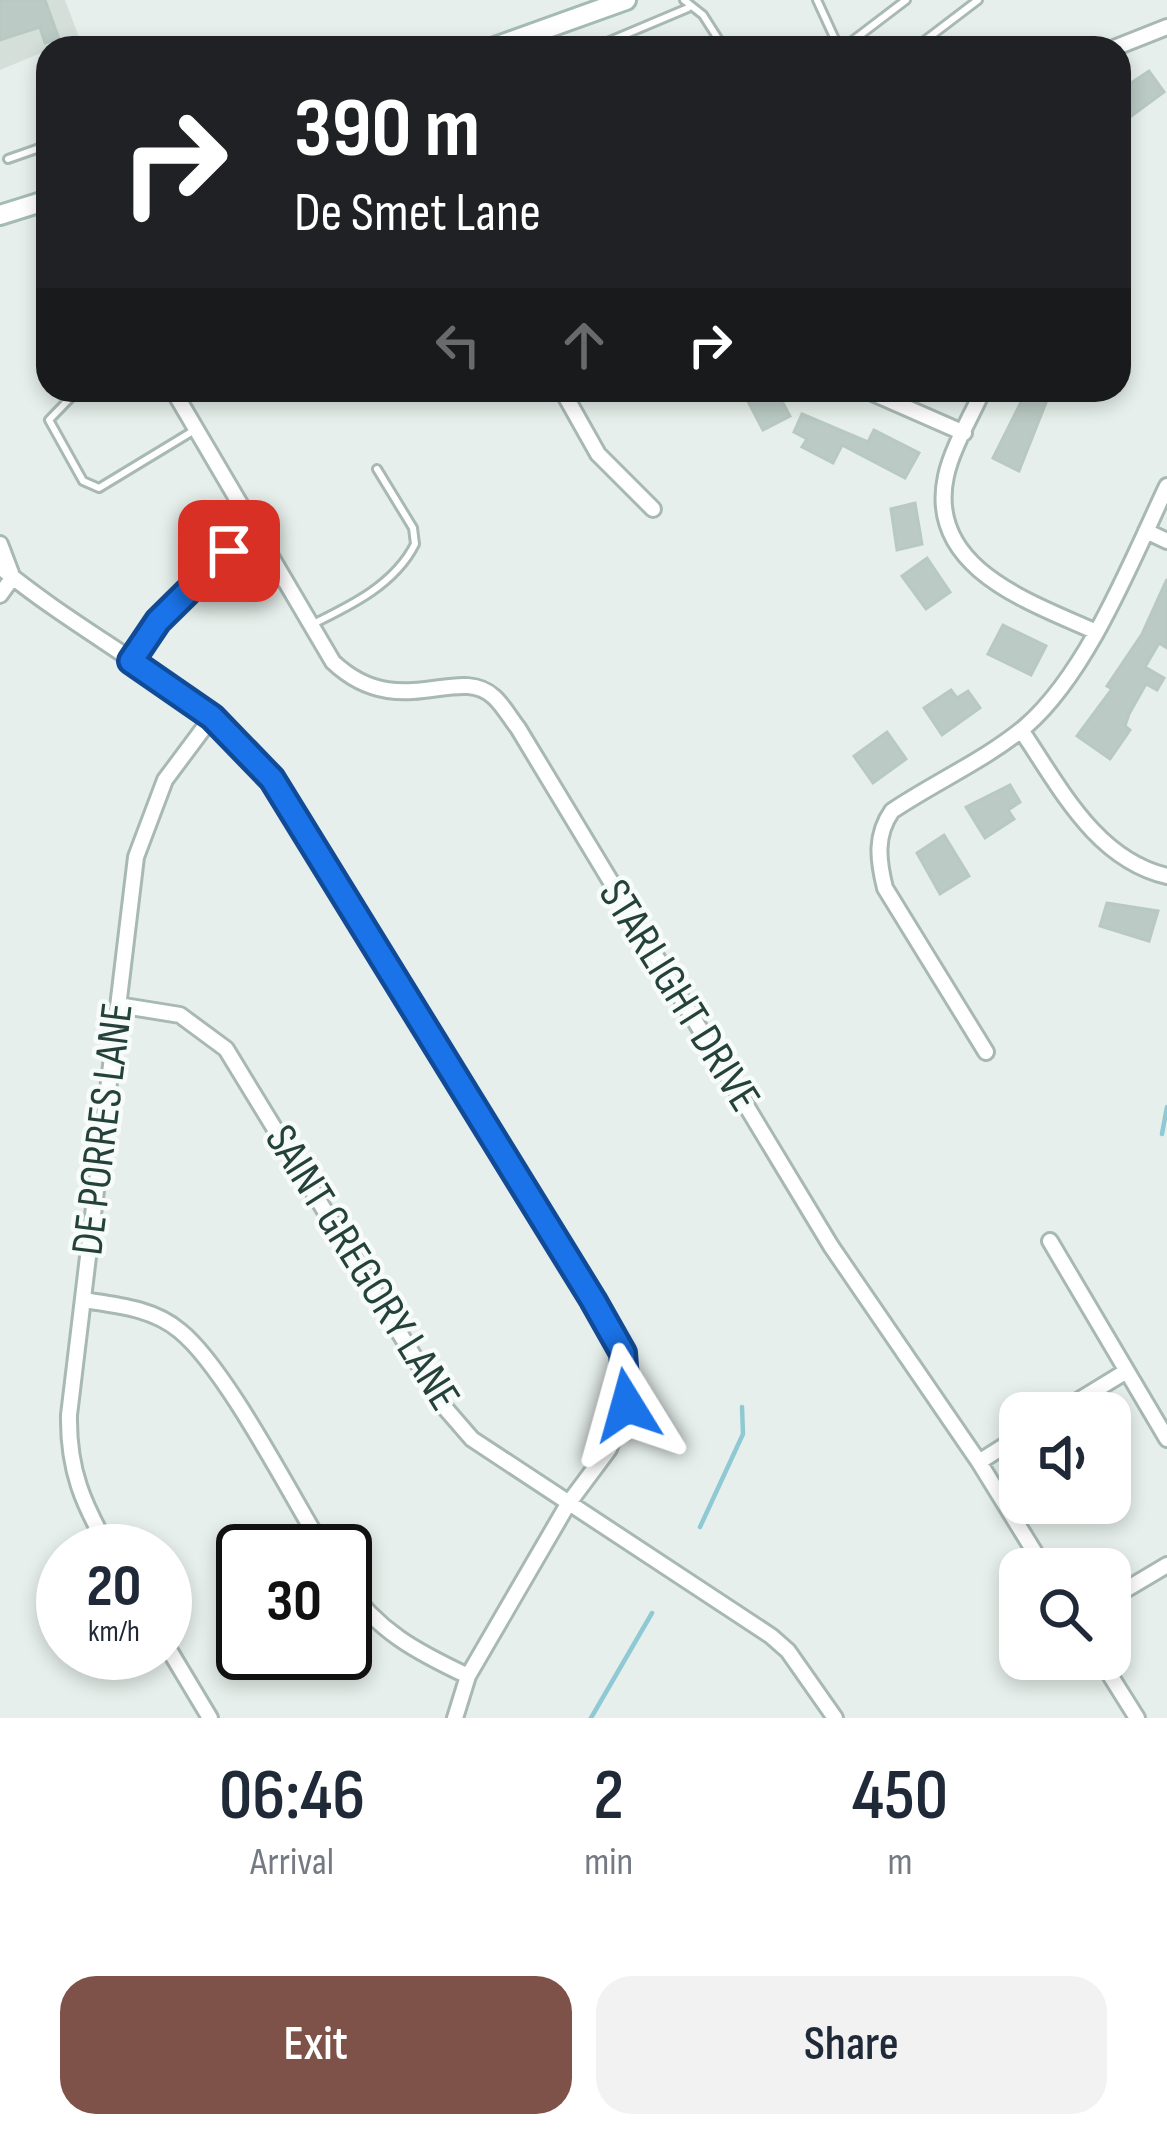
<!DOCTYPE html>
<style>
:root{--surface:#fff;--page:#f2f2f3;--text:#1f2937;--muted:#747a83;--accent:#7f5249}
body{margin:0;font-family:"Sofia Sans Condensed",sans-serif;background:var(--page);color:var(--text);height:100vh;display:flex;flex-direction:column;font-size:45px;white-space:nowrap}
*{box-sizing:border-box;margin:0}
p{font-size:39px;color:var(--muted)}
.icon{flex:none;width:66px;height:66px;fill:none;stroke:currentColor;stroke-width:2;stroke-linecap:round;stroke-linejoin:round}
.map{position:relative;height:1718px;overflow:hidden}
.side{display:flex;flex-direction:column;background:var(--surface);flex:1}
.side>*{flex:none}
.guide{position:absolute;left:36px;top:36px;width:1095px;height:366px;border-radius:36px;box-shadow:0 6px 18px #0003;background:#202124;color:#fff;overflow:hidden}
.fabs{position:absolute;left:999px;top:1392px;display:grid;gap:24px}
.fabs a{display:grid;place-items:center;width:132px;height:132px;border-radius:24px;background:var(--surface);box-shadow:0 6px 18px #0003;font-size:60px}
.speed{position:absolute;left:36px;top:1524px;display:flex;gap:24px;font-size:60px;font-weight:700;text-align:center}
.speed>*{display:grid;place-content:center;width:156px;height:156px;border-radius:50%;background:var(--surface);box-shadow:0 6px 18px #0003;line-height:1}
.speed small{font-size:30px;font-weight:400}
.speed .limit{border:6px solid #111;border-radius:18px;background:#fff;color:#111}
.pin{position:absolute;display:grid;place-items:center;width:102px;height:102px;color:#fff;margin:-51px;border-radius:24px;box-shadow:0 6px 18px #0006}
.me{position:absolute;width:132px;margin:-66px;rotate:352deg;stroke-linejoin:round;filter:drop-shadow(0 0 9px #0008)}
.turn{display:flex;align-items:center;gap:42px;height:252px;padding:0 60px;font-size:54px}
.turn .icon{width:156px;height:156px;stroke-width:2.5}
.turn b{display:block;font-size:84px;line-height:102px}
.lanes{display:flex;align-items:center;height:114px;padding:0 60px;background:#0003;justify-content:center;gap:60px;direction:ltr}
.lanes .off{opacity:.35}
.eta{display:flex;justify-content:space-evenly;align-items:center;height:204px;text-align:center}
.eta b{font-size:72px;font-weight:600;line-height:84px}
.button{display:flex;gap:24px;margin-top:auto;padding:24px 60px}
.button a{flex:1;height:138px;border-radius:36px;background:var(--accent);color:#fff;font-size:48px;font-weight:600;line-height:138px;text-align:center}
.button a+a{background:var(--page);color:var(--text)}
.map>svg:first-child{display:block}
.built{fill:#d4dfda}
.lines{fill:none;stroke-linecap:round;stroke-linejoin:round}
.stream{stroke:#8ec9d4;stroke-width:4.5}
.building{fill:#bbcac4;stroke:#b8c9c2;stroke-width:3}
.lane-casing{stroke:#a8b8b2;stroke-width:12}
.street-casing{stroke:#a8b8b2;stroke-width:20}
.secondary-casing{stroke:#a4bbb3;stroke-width:24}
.lane{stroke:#fff;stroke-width:6}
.street{stroke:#fff;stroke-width:14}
.secondary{stroke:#fff;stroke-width:18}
.route-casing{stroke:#114b97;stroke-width:30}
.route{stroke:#1a73e8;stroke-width:21}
.labels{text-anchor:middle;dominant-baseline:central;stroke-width:9;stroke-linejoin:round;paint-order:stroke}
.street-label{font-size:45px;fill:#24423a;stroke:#f7fbf9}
</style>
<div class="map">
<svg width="1167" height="1718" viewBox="0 0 1167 1718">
<rect width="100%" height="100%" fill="#e6efeb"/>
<path class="built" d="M0 0H65L79 37 0 70Z"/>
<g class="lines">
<path class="stream" d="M1162 1134 1167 1107
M700 1527 743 1434 742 1407
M591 1718 652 1613"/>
</g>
<path class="building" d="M0 0H45L59 39 45 43 40 27 0 40Z
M1149 71 1164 92 1127 119 1119 107V91Z
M742 390H776L790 416 763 430Z
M1027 390H1051L1019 471 993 458Z
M802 414 868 442 874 430 919 453 905 478 842 445 833 463 802 447 807 439 794 432Z
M915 503 922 544 897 550 891 509Z
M927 558 950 592 926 609 902 576Z
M1167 579V648L1159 643 1145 667 1164 678 1157 690 1146 684 1129 714 1125 726 1130 730 1110 759 1077 736 1112 689 1107 686 1142 634Z
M1003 625 1046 646 1031 675 988 654Z
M951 690 957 698 968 691 980 708 942 735 924 708Z
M887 732 906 759 873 783 854 756Z
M1010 785 1020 802 1008 810 1014 819 985 838 966 807Z
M944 835 969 876 940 894 917 853Z
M1107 903 1158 911 1149 941 1100 926Z"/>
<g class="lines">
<g class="lane-casing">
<path id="lane" d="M684 0 703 15 724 48
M817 0 839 48
M593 48 688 8
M843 48 906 0
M915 48 978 0
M8 159 48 145
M78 390 49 420 83 481 99 488 193 431
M313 624C352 605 395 584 415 544L413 528 377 469"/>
</g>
<g class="street-casing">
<path id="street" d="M1114 48 1167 27
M173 390 333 662C399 724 458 663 494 697 503 705 510 718 518 728L831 1246 979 1462 1045 1569
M562 390 598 454 653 509
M866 390 964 433
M983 390C971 417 952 448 946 476 926 568 1030 602 1094 631
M1146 531 1167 541
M0 544 11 573
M0 567C82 635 183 682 257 760L623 1353 627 1405 609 1449 568 1504 468 1676 455 1718
M0 595 13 577
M131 661 190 585 257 529
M1021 730C1060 787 1095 859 1167 876
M118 1005 180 1015 226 1049 446 1409 472 1439 771 1636 788 1651 835 1718
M986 1052 885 888C878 860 875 835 892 811 935 782 987 759 1026 726 1088 672 1132 560 1167 486
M1050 1241 1167 1439
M83 1300C116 1305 153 1308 180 1331 226 1368 291 1496 325 1551
M1058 1413 1125 1372
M979 1462 1020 1436
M110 1551C83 1504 68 1470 69 1415L136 857 165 780 212 717
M345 1583C377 1631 417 1652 468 1676
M1110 1599 1167 1565
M165 1643 210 1718
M1100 1659 1137 1718"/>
</g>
<g class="secondary-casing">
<path id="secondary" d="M492 48 626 0
M0 215 48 200"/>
</g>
<use href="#lane" class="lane"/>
<use href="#street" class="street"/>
<use href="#secondary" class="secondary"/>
</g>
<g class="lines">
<g class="route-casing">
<path id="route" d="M229 551 158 621 131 661 212 717 272 779 593 1300 623 1353 627 1405"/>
</g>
<use href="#route" class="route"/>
</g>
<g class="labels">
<g class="street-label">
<text transform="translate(679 996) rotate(58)">STARLIGHT DRIVE</text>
<text transform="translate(103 1129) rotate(-83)">DE PORRES LANE</text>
<text transform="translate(362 1268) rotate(58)">SAINT GREGORY LANE</text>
</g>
</g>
</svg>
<div class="fabs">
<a><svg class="icon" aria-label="sound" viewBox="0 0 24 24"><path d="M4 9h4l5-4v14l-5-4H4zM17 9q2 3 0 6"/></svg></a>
<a><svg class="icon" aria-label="search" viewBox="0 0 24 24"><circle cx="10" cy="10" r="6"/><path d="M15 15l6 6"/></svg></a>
</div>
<div class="speed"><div>20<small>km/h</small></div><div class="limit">30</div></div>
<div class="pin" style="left:229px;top:551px;background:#d93025"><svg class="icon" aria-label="arrive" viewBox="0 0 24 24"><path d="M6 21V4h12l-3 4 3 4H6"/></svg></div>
<svg class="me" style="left:627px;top:1405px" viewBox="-20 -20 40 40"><path d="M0-17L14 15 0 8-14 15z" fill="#1a73e8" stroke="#fff" stroke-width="4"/></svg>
<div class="guide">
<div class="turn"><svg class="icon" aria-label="right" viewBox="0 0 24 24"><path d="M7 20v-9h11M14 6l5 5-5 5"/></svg><div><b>390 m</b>De Smet Lane</div></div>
<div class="lanes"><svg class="icon off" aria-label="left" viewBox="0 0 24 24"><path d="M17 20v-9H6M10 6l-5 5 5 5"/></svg><svg class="icon off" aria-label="ahead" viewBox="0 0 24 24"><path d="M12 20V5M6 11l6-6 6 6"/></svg><svg class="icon" aria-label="right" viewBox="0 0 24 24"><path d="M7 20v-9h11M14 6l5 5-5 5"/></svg></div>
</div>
</div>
<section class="side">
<div class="eta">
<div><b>06:46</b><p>Arrival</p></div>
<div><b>2</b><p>min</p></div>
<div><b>450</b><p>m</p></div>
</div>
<div class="button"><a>Exit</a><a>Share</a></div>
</section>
